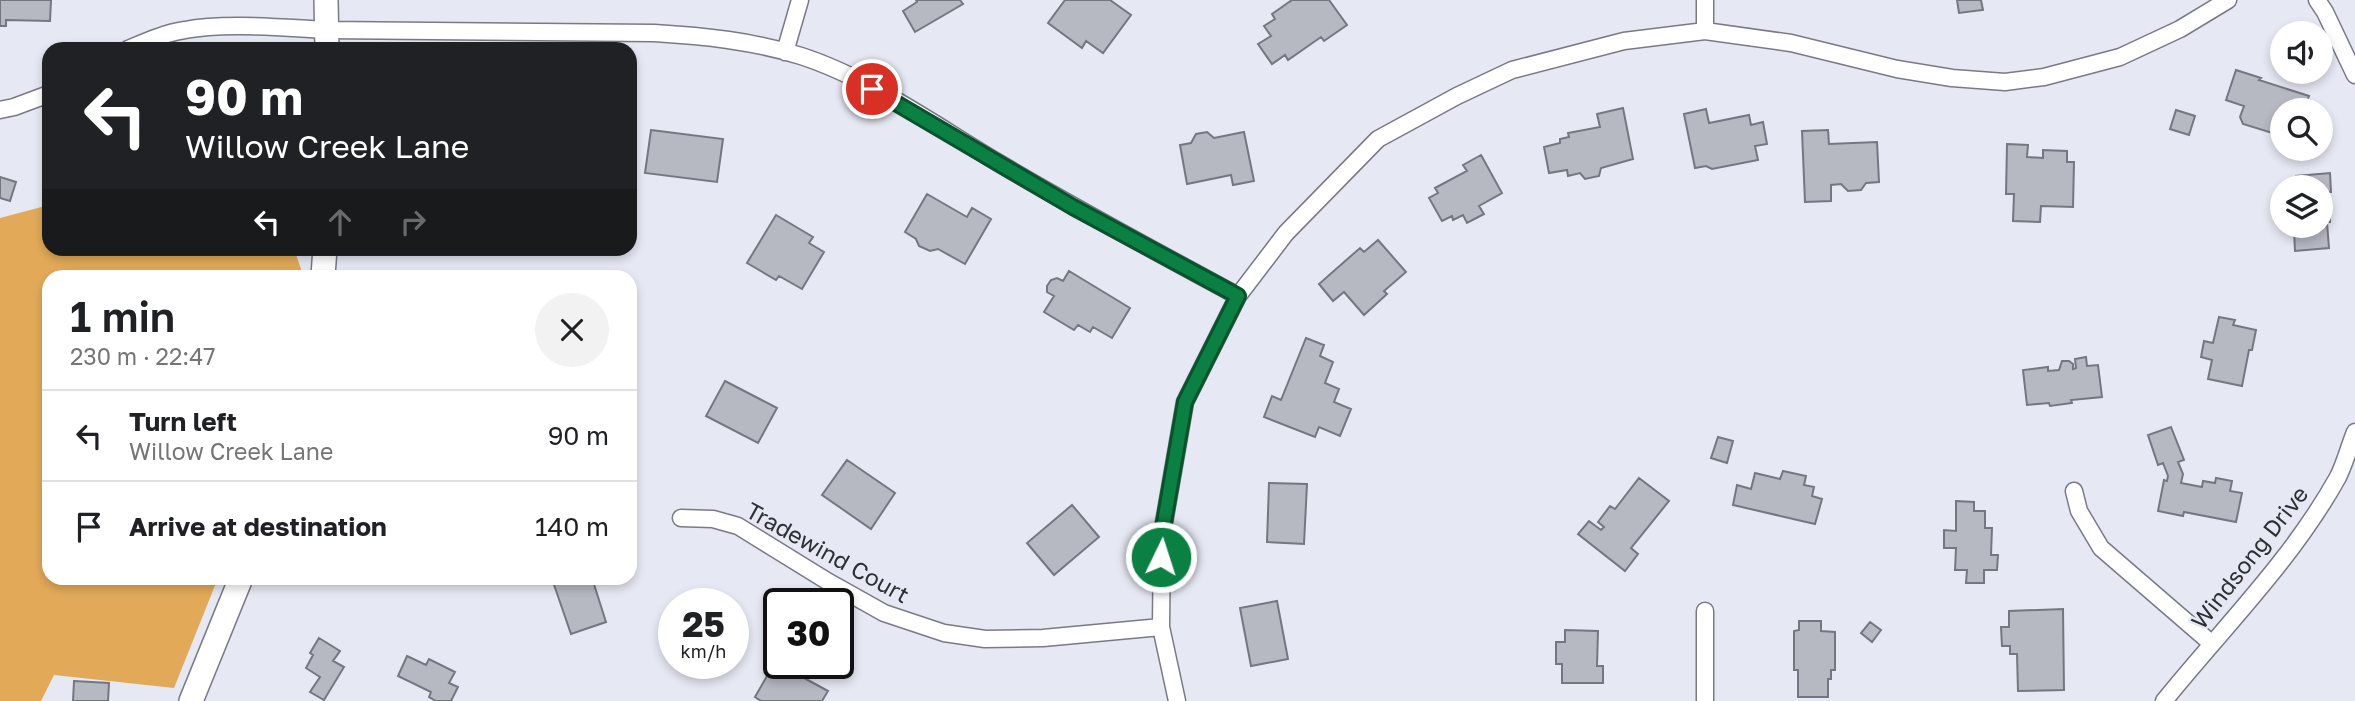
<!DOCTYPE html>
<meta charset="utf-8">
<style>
:root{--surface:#fff;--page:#f2f2f2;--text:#202124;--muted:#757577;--line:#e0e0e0}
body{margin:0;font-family:"Golos Text",sans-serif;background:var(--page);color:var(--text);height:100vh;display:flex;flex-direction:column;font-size:26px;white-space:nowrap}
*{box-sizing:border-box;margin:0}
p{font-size:23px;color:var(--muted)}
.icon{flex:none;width:38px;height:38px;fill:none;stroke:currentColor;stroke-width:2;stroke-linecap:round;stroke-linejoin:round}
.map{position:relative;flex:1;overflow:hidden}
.details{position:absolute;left:42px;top:270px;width:595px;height:315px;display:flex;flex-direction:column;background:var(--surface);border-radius:21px;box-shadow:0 4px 10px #0003}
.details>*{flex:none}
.banner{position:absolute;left:42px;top:42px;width:595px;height:214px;border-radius:21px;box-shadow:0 4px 10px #0003;background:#202124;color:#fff;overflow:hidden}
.tools{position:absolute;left:2270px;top:21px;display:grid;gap:14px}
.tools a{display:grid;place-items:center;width:63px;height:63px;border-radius:50%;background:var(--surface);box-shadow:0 4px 10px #0003;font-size:35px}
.speed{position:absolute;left:658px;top:588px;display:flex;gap:14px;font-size:35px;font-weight:700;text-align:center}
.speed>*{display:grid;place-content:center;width:91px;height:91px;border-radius:50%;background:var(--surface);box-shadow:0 4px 10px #0003;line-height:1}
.speed small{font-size:18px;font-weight:400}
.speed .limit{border:4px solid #111;border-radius:10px;background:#fff;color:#111}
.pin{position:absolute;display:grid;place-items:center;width:60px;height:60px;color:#fff;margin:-30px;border:4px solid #fff;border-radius:50%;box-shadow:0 2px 7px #0007}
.me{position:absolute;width:77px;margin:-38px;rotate:4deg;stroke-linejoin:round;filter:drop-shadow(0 0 5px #0008)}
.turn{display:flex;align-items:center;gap:24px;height:147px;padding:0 28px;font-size:32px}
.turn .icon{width:91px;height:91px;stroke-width:2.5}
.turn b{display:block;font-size:49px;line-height:60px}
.lanes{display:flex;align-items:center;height:66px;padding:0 28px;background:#0003;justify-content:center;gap:35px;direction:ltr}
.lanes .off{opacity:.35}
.round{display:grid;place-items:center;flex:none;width:74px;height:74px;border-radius:37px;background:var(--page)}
.headline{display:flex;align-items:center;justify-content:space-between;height:119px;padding:0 28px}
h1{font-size:42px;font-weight:600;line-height:52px}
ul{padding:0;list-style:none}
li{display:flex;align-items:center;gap:21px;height:91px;padding:0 28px;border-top:2px solid var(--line)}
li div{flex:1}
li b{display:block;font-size:26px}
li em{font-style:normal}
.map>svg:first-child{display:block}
.forest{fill:#e2aa58}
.building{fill:#b6b8c2;stroke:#757780;stroke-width:2}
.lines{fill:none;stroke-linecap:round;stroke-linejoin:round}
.street-casing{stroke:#787a84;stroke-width:19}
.secondary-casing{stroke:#787a84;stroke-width:26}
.street{stroke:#fff;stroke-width:16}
.secondary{stroke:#fff;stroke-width:23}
.route-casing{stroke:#07532c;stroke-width:18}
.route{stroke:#0b8043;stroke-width:12}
.labels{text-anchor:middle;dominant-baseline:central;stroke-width:5;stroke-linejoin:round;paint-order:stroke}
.street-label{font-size:23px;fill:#2e2f33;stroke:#e6e8f3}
</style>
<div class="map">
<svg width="2355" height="701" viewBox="0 0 2355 701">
<rect width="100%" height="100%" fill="#e6e8f3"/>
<path class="forest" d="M49 205V248L294 249 301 269V276H49V578H218L174 688 54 675 41 701H0V218Z"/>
<path class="building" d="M0 0H51L50 21 6 20V26H0Z
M916 0H960L963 4 915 32 903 11 917 2Z
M1065 0H1110L1131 15 1103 53 1086 41 1082 48 1048 23Z
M1292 0H1329L1347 25 1324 41 1321 37 1288 60 1285 55 1272 64 1258 44 1271 36 1264 26 1275 19 1272 14Z
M1957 0H1981L1983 10 1959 13Z
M2236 70 2261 78 2259 80 2309 96 2304 110H2282V136L2243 124 2240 117 2244 106 2226 100Z
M1623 108 1633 159 1601 168 1599 176 1585 179 1580 173 1568 176 1567 170 1549 173 1544 147 1560 143V139L1569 137 1568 133 1600 127 1597 114Z
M1706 109 1709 123 1749 115 1751 125 1763 122 1767 144 1755 146 1758 160 1712 169 1706 166 1695 168 1684 114Z
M2176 110 2195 116 2189 135 2170 129Z
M651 130 723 139 717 182 645 173Z
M1828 130 1829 144 1877 142 1879 182 1866 183 1861 190 1848 191 1841 184 1831 185V201L1805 202 1802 131Z
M1207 132 1214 138 1244 132 1254 181 1233 185 1231 175 1187 184 1180 145 1191 143 1196 134Z
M2007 144 2028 145 2027 157 2043 158V150L2067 151V162H2074L2073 207 2041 206 2040 222 2013 221 2014 194H2006Z
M1481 155 1502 193 1479 206 1484 214 1467 223 1463 215 1453 220 1452 216 1442 221 1429 198 1438 193 1435 188 1467 171 1463 165Z
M2330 173 2331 192H2328L2330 222H2327L2329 248 2295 251 2294 230 2284 231V226H2320V187H2297L2296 176Z
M0 177 16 182 10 201 0 198Z
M927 194 967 217 972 208 991 219 965 264 938 249 930 251 919 246 916 239 905 232Z
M776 215 813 237 809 243 824 252 802 289 779 276 776 280 747 263Z
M1378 240 1406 272 1384 291 1387 294 1364 315 1344 292 1333 301 1319 284 1360 248 1364 252Z
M1069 271 1130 308 1112 338 1093 327 1090 332 1078 325 1074 330 1044 312 1054 296 1047 292V286L1051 280 1057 278 1063 281Z
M2219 317 2235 320 2233 325 2256 330 2252 350H2249L2242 386 2208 379 2212 360 2201 357 2204 341 2213 343Z
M1306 338 1324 345 1320 356 1333 362 1325 383 1339 389 1334 402 1351 409 1340 436 1319 427 1315 437 1264 417 1272 396 1281 400Z
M2086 357 2087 366 2098 365 2102 397 2071 400 2072 403 2050 406 2049 403 2027 405 2023 370 2048 367V371L2059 370 2062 361H2069L2073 364V369L2076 368 2075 359Z
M725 381 777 408 758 443 706 416Z
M2171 427 2184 460 2178 462 2183 474 2181 483 2202 487 2203 481 2215 483 2216 478 2232 481 2230 491 2242 493 2236 522 2184 512 2183 516 2158 511 2164 480 2167 481 2168 476 2163 463 2158 465 2148 435Z
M1718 437 1733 441 1727 463 1711 458Z
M847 460 895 493 871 529 822 495Z
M1783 471 1806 476 1804 485 1814 487 1812 496 1822 499 1815 524 1733 505 1737 485 1751 489 1755 473 1780 479Z
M1639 478 1669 501 1631 548 1638 554 1625 571 1578 534 1589 521 1601 530 1604 527 1598 522 1610 506 1615 509Z
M1269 483 1307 484 1304 544 1267 542Z
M1956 501 1974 502V511H1985V528H1992L1991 555H1998L1997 570H1984V583H1966L1967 570H1955L1956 548H1944V530L1956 531Z
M1072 505 1099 537 1054 575 1027 543Z
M555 578H592L606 622 571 634 552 579Z
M1277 601 1288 659 1251 666 1240 608Z
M2063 609 2064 690 2018 691 2017 654H2010V646H2002L2001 627H2009V611Z
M1799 621H1821V631L1835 632V670H1831V679H1828V697H1798V670H1794V631L1799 630Z
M1870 622 1881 630 1872 642 1861 633Z
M1565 630 1598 631 1597 666H1603V683H1562V664H1556V642H1565Z
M319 638 340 651 333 661 344 667 324 700 310 692 320 677 306 668 313 655 310 653Z
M407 656 426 665 429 659 455 672 449 683 458 687 451 701H436L429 697 431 692 398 676Z
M775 662 828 691 822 701H761L755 697Z
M74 681 109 683 108 701H73Z"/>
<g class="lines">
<g class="street-casing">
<path id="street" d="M2317 0 2325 12 2355 75
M1705 31V0
M128 49C147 41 165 33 185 30 226 22 285 28 327 30L654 33C704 36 753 41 801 56 869 78 935 125 997 162 1076 209 1157 252 1238 296
M785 52 800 0
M0 110 14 107 49 94
M2074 491 2079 511 2101 548 2211 643
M681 518 713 519 738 526 827 581 884 613 944 633 985 639 1043 638 1161 627
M1705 611V701
M1177 701 1161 627 1162 534 1185 402 1238 296 1286 233 1378 139 1457 96 1512 70 1624 41 1705 31 1791 43 1897 69 1952 78 2005 82 2044 77 2120 57 2180 29 2228 0
M2164 701C2223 628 2292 560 2338 477 2345 463 2349 447 2355 432"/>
</g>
<g class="secondary-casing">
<path id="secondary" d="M326 0 327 49
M323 276 325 248
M191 701 241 578"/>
</g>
<use href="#street" class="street"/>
<use href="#secondary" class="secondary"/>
</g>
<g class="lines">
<g class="route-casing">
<path id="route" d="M872 89 1073 207 1238 296 1185 402 1162 534 1161 557"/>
</g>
<use href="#route" class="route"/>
</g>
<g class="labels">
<g class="street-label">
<text transform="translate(828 552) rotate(29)">Tradewind Court</text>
<text transform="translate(2249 557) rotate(-52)">Windsong Drive</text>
</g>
</g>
</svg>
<div class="tools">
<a><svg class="icon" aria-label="sound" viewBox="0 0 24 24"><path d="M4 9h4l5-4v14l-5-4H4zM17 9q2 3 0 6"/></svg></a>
<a><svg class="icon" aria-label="search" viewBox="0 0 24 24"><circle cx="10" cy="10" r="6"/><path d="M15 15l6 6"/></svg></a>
<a><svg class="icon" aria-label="layers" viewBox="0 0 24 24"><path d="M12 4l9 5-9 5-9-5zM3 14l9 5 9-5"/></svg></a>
</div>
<div class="speed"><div>25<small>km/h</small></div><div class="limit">30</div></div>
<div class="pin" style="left:872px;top:89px;background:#d93025"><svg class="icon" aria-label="arrive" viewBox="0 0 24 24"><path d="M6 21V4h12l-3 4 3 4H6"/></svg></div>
<svg class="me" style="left:1161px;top:557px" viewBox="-20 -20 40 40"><circle r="17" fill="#0b8043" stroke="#fff" stroke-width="3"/><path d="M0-11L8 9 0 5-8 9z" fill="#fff"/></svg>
<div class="banner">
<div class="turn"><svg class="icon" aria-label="left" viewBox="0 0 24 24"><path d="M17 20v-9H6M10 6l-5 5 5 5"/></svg><div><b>90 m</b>Willow Creek Lane</div></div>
<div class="lanes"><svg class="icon" aria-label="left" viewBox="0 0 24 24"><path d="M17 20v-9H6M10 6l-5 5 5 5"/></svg><svg class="icon off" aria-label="ahead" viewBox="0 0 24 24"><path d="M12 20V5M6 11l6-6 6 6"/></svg><svg class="icon off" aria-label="right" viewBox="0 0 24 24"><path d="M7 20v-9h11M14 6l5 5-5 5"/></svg></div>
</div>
<section class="details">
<div class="headline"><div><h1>1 min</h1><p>230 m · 22:47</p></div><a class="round"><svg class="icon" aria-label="close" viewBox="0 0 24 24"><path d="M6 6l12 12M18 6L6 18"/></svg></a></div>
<ul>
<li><svg class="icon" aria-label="left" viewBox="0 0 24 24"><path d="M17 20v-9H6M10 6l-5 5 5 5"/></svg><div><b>Turn left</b><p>Willow Creek Lane</p></div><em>90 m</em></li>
<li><svg class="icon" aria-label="arrive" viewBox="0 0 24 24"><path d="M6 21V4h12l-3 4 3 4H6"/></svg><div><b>Arrive at destination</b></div><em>140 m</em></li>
</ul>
</section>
</div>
